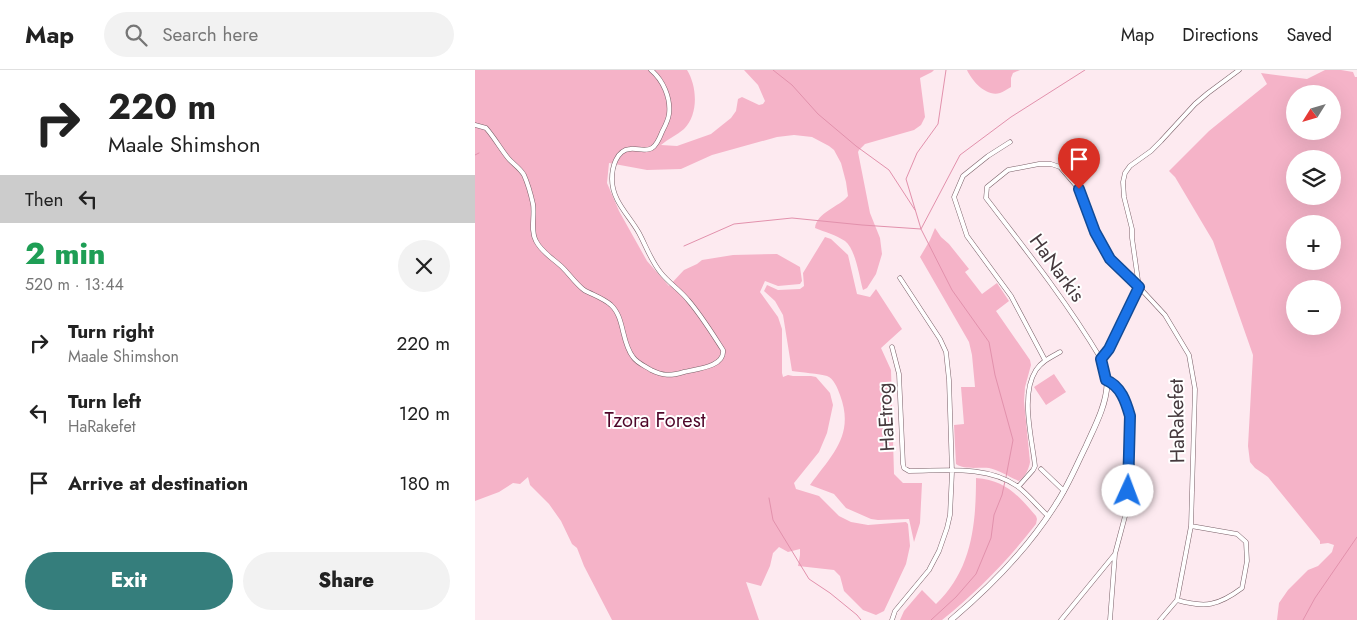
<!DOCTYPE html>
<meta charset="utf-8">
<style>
:root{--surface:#fff;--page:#f2f2f2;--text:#222;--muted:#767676;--line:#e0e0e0;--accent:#357e7c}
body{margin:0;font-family:Jost,sans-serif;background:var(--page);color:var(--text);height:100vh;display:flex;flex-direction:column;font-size:19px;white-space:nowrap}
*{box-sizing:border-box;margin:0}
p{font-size:16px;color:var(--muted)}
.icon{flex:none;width:28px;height:28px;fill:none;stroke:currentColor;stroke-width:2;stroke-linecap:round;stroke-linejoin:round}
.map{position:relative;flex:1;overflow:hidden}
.panel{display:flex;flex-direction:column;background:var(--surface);width:475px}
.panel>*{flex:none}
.top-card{background:#fff;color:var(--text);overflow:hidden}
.needle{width:32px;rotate:233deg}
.controls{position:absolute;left:811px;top:15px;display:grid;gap:10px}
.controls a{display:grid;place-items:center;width:55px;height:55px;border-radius:50%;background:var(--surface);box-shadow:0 5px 20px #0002;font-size:25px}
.pin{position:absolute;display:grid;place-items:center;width:42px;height:42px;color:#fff;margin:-51px -21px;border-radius:50% 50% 50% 0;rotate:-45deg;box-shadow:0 0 5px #0007}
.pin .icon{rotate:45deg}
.me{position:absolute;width:55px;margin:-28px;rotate:2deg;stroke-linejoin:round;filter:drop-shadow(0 0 4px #0008)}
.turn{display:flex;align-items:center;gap:18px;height:105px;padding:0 25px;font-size:22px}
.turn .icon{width:65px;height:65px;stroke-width:2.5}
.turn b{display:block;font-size:35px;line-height:42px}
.then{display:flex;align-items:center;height:48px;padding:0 25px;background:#0003;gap:10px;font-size:19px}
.round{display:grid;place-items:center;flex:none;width:52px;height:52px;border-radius:26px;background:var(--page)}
.summary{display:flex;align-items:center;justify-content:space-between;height:85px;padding:0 25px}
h1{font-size:30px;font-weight:800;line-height:38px;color:#1e9e55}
.cta{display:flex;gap:10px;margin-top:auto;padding:10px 25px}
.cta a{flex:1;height:58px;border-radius:30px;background:var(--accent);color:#fff;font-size:20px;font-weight:800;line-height:58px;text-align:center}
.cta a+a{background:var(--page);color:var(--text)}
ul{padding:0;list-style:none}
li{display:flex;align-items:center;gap:15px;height:70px;padding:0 25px}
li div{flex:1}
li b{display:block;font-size:19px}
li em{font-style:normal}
header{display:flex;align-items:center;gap:30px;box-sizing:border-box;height:70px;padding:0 25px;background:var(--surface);border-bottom:1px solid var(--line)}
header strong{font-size:24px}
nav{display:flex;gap:28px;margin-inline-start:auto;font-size:18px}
.search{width:350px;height:45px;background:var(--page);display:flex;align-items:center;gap:12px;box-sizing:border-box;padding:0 18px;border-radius:28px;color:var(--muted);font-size:19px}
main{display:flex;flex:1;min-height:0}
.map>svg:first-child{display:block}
.green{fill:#f5b3c8;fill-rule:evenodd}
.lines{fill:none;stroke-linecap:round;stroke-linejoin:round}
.stream{stroke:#e291ac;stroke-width:1}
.street-casing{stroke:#7a6068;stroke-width:5}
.secondary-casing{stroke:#7a6068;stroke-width:6}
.street{stroke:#fff;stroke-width:4}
.secondary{stroke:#fff;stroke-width:5}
.route-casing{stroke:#114b97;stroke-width:12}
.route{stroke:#1a73e8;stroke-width:9}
.labels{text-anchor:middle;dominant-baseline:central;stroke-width:4;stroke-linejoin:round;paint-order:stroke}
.street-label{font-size:20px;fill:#45393d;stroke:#fff}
.park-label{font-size:20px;fill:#4f072a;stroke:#fff}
</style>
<header>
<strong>Map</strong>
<div class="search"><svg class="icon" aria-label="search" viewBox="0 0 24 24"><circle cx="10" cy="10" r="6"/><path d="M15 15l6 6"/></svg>Search here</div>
<nav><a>Map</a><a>Directions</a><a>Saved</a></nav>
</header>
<main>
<section class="panel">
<div class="top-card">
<div class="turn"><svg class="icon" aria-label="right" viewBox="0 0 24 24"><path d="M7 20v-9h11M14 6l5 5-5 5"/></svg><div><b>220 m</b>Maale Shimshon</div></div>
<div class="then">Then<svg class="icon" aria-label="left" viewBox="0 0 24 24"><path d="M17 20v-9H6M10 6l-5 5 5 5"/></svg></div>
</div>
<div class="summary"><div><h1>2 min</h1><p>520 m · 13:44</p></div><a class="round"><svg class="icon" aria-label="close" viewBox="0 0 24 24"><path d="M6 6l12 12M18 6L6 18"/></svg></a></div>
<ul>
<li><svg class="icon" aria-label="right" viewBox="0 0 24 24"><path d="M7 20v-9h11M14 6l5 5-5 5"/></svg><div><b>Turn right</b><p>Maale Shimshon</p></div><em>220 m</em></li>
<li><svg class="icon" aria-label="left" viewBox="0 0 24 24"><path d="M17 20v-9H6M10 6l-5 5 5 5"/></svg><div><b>Turn left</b><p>HaRakefet</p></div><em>120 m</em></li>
<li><svg class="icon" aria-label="arrive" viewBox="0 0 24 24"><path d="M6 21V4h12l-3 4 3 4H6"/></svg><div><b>Arrive at destination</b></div><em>180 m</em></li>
</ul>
<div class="cta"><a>Exit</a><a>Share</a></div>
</section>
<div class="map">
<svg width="882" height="550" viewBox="0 0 882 550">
<rect width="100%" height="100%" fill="#fdeaf0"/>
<path class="green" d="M0 0H212C222 16 224 44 209 59 202 65 193 69 186 75L202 76 236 64 256 48 261 41 263 29 267 27 284 35 288 34 290 31 283 15 269 0H459L457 2 445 8 450 47 446 55 439 60 390 74 384 80 383 82 395 143 405 168 407 184 401 204 392 218 388 220C384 206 381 180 370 171 361 165 350 162 340 158 342 142 364 137 373 126L371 112 366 93 359 80 354 76 337 67 319 65 302 67 237 85 206 99 172 100 134 93 132 113 144 141 172 191 194 216 209 200 222 194 227 190 258 185 302 184 325 197 327 211 325 214 303 216 290 211 285 222 303 247 307 259V303L308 307 313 305 318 306H336L341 307 355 323 358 335 352 363 344 382 319 413 321 419 344 426 364 446 376 452 393 455 431 452 433 454 435 476 431 494 409 541 401 545 388 540 369 521 365 506 359 500 323 496 325 485V479L313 482 304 477 298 483 295 496 286 516 271 512 284 550H137L109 496 102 478 97 474 86 451 74 434 55 415 53 407 45 414 38 413 24 422 0 431Z
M492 0H545L538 3 536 8V17C532 19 528 22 525 23 511 27 497 11 492 0Z
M850 0H866L878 2 880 7H882V550H802L804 533 813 520 833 500 843 496 857 482 859 475 853 473 845 474V471L793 407 780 398 775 392 773 376 778 285 738 171 700 107 694 101 734 61 792 14 786 3 832 9ZM820 24H858V61H820ZM820 89H858V126H820ZM820 154H858V191H820ZM820 219H858V256H820Z
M460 158 466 167 474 174 494 199 490 202 507 224 522 213 534 231 521 241 555 290 556 295 550 317 549 331 555 392C554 399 550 407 544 411 534 407 524 400 514 398 503 397 490 400 481 394L479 355 489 354 486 317H500L497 285 494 272 445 187 455 170Z
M350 167 356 169 373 185 382 224 395 227 401 219 427 259 406 278 416 300 419 404 428 413H447L445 453 439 472 434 449 403 450 396 449 371 438 359 424 335 415C357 385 380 365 365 325 362 317 359 309 352 306 345 304 325 302 317 301L308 245 300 231 289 221 292 215 303 220 325 219 329 216 328 203Z
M579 304 591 322 571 335 559 317Z
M501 408C530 410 543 425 561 446L562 449 561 454C534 489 502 522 467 550H425L429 541 447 520 461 534C497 500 501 454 501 408Z"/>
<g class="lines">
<path class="stream" d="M298 0 317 15 343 44 381 76 414 100 440 140
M471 0 463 54 442 83 431 109 446 159 477 220 514 272 520 305 538 370 531 407
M0 85 4 83
M209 176 259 154 317 148 387 155 446 159 485 85 536 47 610 0
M294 428 298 450 334 509 355 523 382 545 386 550
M456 550 481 527 501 504 516 468 519 445 527 425 530 411
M828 550 840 528 882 467"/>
<g class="street-casing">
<path id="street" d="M0 55 11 58C19 67 25 78 33 88 38 94 45 98 49 105 53 114 56 125 58 134 60 146 55 160 61 171 67 183 79 189 88 198 95 205 101 214 109 220 118 225 128 228 136 235 150 248 146 272 158 287 162 293 170 296 176 300 188 306 196 306 209 302 221 299 250 297 248 280 237 263 226 245 213 230 205 220 194 213 186 203 176 191 171 176 164 163 154 145 137 131 137 109 137 98 141 80 155 79 162 78 171 82 177 78 182 75 185 67 187 62 190 56 193 51 194 44 196 28 188 10 176 0
M535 72 513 86 488 106 479 127 492 166 536 226 570 290
M417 277 424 304 428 394 429 398 434 401C470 401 511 395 542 416 553 424 563 437 573 446
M566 399 589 421
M543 417 558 400 560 396C557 368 545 325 561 300 567 291 576 287 585 282
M702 530C730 538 743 536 767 518L772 491 771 472 762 464 716 456
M417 550 420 541 454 500 464 481 472 458 475 445 477 402 474 310 471 282 465 269 425 208
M586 550 640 484 653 435 655 346C651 332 646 316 631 310
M635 550 640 484
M685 550 702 530 716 456 720 319 714 285 690 245 664 217 635 189 620 162 604 119 585 97 576 94H564L533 100 512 117 511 128C551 180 592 232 626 289L634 279 664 217 657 168V159L649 127 648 112 650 103 655 96 676 81 686 71 720 34 733 23 764 0"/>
</g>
<g class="secondary-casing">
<path id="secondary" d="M476 550C514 518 554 477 581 434 593 416 601 396 611 376 619 358 631 336 632 315 632 306 628 297 626 289"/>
</g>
<use href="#street" class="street"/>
<use href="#secondary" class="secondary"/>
</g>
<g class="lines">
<g class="route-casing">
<path id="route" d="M604 119 620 162 635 189 664 217 634 279 626 289 631 310C646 316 651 332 655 346L653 421"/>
</g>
<use href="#route" class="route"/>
</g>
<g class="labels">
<g class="street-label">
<text transform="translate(582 198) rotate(54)">HaNarkis</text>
<text transform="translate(411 347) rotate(-93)">HaEtrog</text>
<text transform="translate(702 351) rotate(-91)">HaRakefet</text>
</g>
<g class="park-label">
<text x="180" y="350">Tzora Forest</text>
</g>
</g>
</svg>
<div class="controls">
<a><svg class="needle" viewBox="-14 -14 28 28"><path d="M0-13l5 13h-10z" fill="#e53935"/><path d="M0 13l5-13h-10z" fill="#767676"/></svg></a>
<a><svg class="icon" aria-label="layers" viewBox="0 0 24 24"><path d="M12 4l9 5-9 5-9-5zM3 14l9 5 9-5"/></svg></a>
<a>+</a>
<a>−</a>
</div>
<div class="pin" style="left:604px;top:119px;background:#d93025"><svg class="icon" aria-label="arrive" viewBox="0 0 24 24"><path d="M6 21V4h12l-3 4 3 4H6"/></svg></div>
<svg class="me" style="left:653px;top:421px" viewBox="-20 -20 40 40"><circle r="19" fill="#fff"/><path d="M0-13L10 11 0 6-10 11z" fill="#1a73e8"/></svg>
</div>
</main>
